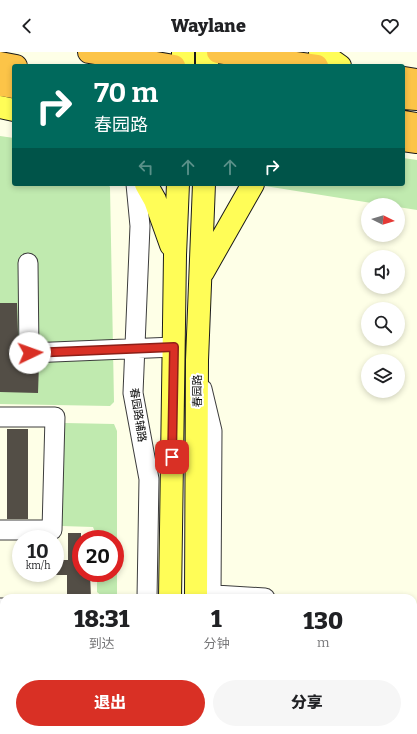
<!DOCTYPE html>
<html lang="zh">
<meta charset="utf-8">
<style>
:root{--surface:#fff;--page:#f6f6f6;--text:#202124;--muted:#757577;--accent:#d93025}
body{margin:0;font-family:Bitter,"Noto Sans SC",serif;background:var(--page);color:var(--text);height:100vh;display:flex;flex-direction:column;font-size:15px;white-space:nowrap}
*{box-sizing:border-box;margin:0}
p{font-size:13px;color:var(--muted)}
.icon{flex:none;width:22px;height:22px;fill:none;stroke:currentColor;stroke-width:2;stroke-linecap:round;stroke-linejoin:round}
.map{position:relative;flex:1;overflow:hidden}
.sheet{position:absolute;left:0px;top:542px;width:417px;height:140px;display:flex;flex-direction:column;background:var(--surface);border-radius:12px 12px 0 0;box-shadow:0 2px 6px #0003}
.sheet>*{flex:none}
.banner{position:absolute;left:12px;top:12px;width:393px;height:122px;border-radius:4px;box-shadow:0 2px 6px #0003;background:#00695c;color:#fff;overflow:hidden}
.needle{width:26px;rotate:95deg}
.fabs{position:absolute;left:361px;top:146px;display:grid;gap:8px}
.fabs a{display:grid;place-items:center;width:44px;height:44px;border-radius:50%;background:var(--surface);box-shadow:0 2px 6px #0003;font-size:20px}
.speed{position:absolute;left:12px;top:478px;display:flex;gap:8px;font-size:20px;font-weight:700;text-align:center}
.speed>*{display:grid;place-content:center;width:52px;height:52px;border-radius:50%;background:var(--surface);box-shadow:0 2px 6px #0003;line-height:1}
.speed small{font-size:10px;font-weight:400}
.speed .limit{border:6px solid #d22;background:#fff;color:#111}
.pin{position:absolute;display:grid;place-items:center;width:34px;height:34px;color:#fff;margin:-17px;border-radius:8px;box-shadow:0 2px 6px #0006}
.me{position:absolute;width:44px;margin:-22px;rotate:87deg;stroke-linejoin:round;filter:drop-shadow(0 0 3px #0008)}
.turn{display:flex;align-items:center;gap:14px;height:84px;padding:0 16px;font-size:18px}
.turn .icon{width:52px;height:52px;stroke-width:2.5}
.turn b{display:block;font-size:28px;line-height:34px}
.lanes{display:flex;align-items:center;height:38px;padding:0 16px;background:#0003;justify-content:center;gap:20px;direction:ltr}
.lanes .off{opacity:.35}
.eta{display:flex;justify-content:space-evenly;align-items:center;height:68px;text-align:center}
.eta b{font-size:24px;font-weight:800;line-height:28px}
.action{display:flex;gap:8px;margin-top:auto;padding:8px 16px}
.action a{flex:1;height:46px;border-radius:24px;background:var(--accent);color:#fff;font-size:16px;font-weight:800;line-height:46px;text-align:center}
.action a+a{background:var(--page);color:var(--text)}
header{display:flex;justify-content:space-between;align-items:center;height:52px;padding:0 16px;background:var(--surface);font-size:18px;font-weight:800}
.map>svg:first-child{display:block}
.green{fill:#c0eaaf}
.plaza{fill:#ededd7}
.building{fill:#534e46}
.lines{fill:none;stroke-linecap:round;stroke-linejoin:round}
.minor-casing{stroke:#3d3d3d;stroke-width:21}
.major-casing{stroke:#1b1b1b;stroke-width:24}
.highway-casing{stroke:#1b1b1b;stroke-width:24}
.minor{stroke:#fff;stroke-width:19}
.major{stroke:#fffd57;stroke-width:22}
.highway{stroke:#fcc448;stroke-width:22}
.route-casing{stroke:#8d1f18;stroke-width:10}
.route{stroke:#d93025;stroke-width:7}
.labels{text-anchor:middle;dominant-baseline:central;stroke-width:4;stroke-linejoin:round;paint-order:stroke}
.street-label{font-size:11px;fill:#0a0a0a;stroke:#fff}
</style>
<header><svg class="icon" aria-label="back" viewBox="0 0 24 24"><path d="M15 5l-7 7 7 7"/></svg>Waylane<svg class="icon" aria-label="heart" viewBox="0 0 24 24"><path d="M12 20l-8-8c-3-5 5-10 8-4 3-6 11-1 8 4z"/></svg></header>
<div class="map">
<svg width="417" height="682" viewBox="0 0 417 682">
<rect width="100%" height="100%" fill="#feffe7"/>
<path class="green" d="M0 84 14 86V132H108L110 135 114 350 110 354 0 352Z
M403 106 417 108V158L398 155V153H384L253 132H403Z
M65 371 114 372 117 379V543L114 546 103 545 97 540V521H115V487H96L95 480 93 475 61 474 60 376Z
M0 617H4V678H90V682H0Z"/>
<path class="plaza" d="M0 556H2L4 617H0Z"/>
<path class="building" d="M0 251H17L19 309 29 312H39L38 341 0 340Z
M7 377H28V467H7Z
M68 481H81V521H90L91 546H67V523H55V508H68Z"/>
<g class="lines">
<g class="minor-casing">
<path id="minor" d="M136 132 140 174 133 341 149 427 147 546
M28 211 29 301 174 295
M202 337 212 379 211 546
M0 365H55L52 478H0
M199 542 265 546
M0 556H4
M90 678V682
M145 682 146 678
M210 682V678
M383 682V678"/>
</g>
<g class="major-casing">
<path id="major" d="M320 0 340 14
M183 14V0
M207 14V0
M0 55 14 58
M146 132 155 148 171 193
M203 220 253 132
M170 546 175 203 178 132
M196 546 197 308 204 132
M168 682V678
M194 682V678"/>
</g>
<g class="highway-casing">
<path id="highway" d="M89 0 174 14
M218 0 317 14
M0 11 16 14
M403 26 417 28
M0 33 14 35
M403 46 417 47
M403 70 417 72
M403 88 417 90"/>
</g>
<use href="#minor" class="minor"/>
<use href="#major" class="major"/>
<use href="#highway" class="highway"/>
</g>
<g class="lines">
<g class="route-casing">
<path id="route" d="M30 301 174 295 172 405"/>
</g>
<use href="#route" class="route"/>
</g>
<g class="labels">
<g class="street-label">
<text transform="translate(197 339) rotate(-90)">春园路</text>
<text transform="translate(138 363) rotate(81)">春园路辅路</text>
</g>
</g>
</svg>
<div class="fabs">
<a><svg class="needle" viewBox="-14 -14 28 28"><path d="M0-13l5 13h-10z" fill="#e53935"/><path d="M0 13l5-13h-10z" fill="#757577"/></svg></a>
<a><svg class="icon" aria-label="sound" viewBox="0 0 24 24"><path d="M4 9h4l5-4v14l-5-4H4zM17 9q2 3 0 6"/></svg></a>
<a><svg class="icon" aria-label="search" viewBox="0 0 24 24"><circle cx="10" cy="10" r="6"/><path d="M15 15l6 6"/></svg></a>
<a><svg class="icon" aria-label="layers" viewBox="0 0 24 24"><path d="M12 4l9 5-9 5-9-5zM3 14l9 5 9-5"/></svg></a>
</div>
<div class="speed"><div>10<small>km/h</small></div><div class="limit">20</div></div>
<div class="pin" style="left:172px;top:405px;background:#d93025"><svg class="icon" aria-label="arrive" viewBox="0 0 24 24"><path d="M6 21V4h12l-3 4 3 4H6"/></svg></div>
<svg class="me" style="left:30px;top:301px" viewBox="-20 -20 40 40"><circle r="19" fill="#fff"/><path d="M0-13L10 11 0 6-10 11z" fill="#d93025"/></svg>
<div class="banner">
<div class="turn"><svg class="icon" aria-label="right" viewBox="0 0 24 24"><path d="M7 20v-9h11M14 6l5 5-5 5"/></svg><div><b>70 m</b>春园路</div></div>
<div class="lanes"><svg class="icon off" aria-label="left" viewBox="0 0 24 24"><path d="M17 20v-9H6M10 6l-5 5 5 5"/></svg><svg class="icon off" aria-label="ahead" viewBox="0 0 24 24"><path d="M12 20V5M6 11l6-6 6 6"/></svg><svg class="icon off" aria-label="ahead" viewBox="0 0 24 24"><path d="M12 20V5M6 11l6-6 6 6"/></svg><svg class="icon" aria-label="right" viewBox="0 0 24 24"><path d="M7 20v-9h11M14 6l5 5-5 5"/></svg></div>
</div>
<section class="sheet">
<div class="eta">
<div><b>18:31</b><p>到达</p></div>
<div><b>1</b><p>分钟</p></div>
<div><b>130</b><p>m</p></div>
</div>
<div class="action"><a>退出</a><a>分享</a></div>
</section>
</div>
